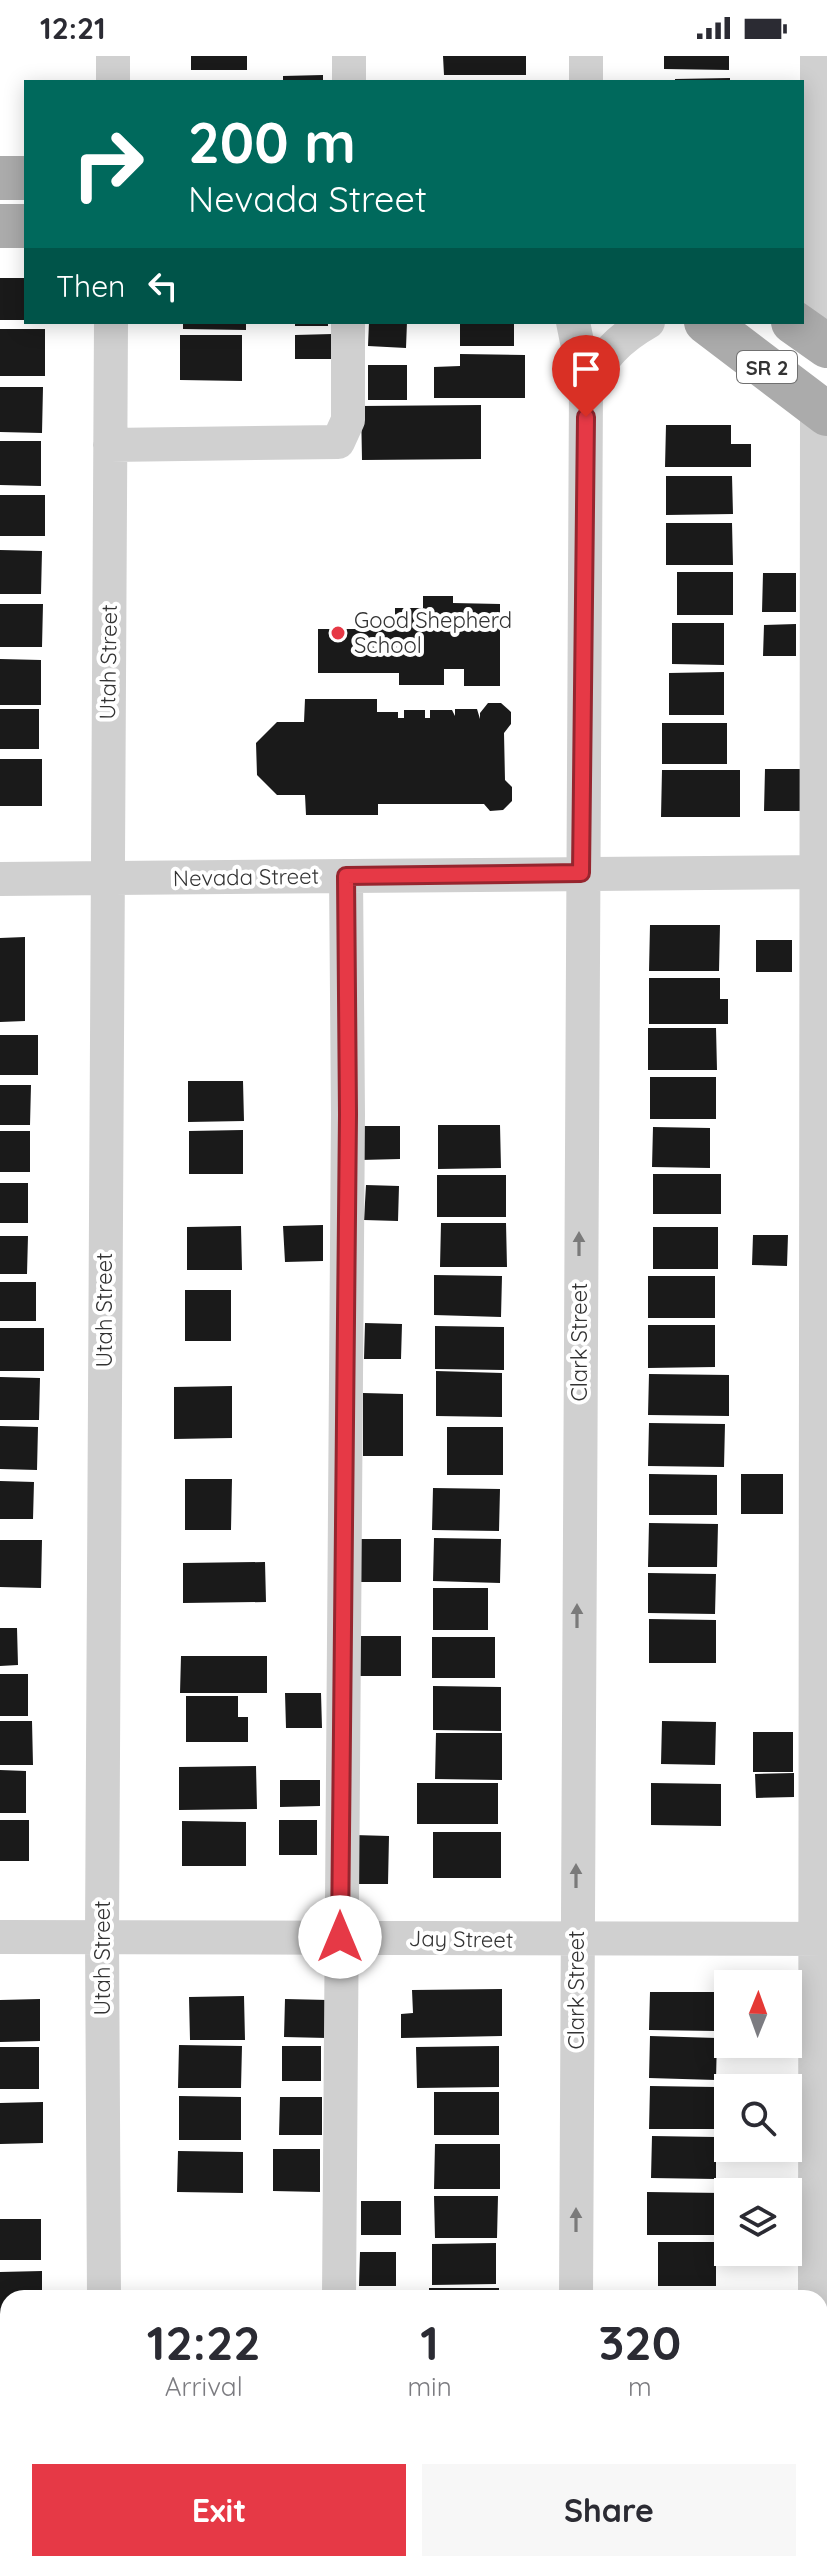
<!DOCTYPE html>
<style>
:root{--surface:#fff;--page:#f7f7f7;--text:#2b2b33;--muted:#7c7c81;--accent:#e63946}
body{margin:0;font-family:Quicksand,sans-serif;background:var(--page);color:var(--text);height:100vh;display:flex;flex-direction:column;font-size:30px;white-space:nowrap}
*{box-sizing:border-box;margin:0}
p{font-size:26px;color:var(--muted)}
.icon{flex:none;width:44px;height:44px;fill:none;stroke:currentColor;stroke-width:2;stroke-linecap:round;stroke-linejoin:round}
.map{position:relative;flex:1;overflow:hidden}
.drawer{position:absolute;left:0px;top:2234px;width:828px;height:282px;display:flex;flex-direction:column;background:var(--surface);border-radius:24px 24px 0 0;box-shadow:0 4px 20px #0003}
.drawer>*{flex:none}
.guide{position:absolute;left:24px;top:24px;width:780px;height:244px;border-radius:0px;box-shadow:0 4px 20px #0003;background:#00695c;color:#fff;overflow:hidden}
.needle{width:52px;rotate:1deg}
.buttons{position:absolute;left:714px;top:1914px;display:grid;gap:16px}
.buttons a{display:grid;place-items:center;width:88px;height:88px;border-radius:0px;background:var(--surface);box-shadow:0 4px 20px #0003;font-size:40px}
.pin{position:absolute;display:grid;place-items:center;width:68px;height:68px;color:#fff;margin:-82px -34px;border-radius:50% 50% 50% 0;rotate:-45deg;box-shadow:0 0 8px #0007}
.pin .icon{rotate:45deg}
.me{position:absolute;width:88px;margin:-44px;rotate:0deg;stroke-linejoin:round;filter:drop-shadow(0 0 6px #0008)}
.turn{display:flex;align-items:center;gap:28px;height:168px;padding:0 32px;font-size:36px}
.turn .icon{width:104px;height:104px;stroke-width:2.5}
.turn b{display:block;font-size:56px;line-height:68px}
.then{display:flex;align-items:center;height:76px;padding:0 32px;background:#0003;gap:16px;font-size:30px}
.eta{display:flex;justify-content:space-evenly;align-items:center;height:136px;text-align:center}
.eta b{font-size:48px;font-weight:800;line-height:56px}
.button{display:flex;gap:16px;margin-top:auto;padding:16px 32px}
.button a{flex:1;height:92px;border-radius:0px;background:var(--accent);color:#fff;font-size:32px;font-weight:800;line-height:92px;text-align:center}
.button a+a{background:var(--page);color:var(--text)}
.status{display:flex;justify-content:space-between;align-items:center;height:56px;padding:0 40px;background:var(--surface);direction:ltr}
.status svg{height:22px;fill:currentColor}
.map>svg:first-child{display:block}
.building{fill:#1a1a1a}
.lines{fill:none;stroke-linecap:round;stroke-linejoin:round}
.minor{stroke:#d0d0d0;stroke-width:34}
.major{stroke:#ababab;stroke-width:44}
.oneway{fill:#7a7a7a}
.route-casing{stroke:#96252e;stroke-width:20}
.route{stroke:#e63946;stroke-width:14}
.poi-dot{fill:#e63946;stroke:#fff;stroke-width:3}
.labels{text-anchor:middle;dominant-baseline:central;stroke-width:8;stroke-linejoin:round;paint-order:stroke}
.shield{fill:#fff;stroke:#707070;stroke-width:2}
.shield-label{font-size:20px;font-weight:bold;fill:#333}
.poi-label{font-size:22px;fill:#333;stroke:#fff;text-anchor:start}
.street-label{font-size:22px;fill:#333;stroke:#fff}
</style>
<div class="status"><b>12:21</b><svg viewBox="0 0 49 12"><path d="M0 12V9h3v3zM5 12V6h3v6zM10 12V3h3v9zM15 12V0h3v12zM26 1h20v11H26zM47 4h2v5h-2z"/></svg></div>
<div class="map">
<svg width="827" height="2515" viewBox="0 0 827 2515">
<rect width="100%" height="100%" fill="#fff"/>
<path class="building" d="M191 0H247V14H191Z
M443 0H526V19H444Z
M664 0H729V14L664 13Z
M323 19V26H283V20Z
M730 22V26H675V23Z
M0 222H26V264H0Z
M183 266H246V274L183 273Z
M295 266H328V270H295Z
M369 266H407L406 292 368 290Z
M460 266H514V290H460Z
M0 273H45V320H0Z
M332 278V303H295V279Z
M180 279H242V325L180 324Z
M460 298 525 299V342H434V311L460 310Z
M368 309H407V344H368Z
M0 331H43L42 377 0 376Z
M481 349V403L362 404 361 350Z
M666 369H731V388H751V411H665Z
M0 385H41V430L0 429Z
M666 420H732L733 458 666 459Z
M0 439H45V480H0Z
M666 467H732L733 509H666Z
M0 494 42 495 41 538H0Z
M677 516H733V559H677Z
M763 517H796V556H762Z
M423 540H453V547L500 548V630H464V613H444V629H399V617H318V573H384V567H395V552H423Z
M0 548H43L42 591H0Z
M672 567H724V609L672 608Z
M796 568V600H763L764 569Z
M0 603 41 604V649H0Z
M724 616V659H669V617Z
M305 643H377V656H398V662H404V654H425V662H430V654H452L455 660V653H477L480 663V657L488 647H501L511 656V668L504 677 505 724 512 731V745L503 754 490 755 484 748H378V759H306L305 739H277L257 719 256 687 277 666H304Z
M0 653H39V693H0Z
M662 667H727V708H662Z
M0 703H42V750H0Z
M765 713H801V755H764Z
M662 714H740V761H661Z
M650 869H720L719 915H649Z
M25 881V965L0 966V882Z
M756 884H792V916H756Z
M649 922H720V943H728V968H649Z
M648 972H716L717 1014H648Z
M0 979H38V1019H0Z
M650 1021H716V1063H650Z
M188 1025H243L244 1065 188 1066Z
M0 1029H31L30 1069H0Z
M438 1069H500L501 1112 438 1113Z
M360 1070H400V1103L361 1104Z
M653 1071 710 1072V1112L652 1111Z
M243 1074V1118H189V1075Z
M0 1075H30V1116H0Z
M653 1118H721V1158H653Z
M437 1119H506V1161H437Z
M0 1127H28V1167H0Z
M366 1129 399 1130 398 1165 364 1164Z
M441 1167H506L507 1211H440Z
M323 1169V1205L285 1206 283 1170Z
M241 1170 242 1214H187V1171Z
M653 1171H718V1213H653Z
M753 1179H788L787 1210 752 1209Z
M0 1180H28L27 1218H0Z
M434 1219 502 1220 501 1261 434 1259Z
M648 1220H715V1262H648Z
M0 1226H36V1265H0Z
M185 1234H231V1285H185Z
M365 1267 402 1268 401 1303H364Z
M648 1269H715V1311L648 1312Z
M435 1270 504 1271V1314L435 1313Z
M0 1272H44V1315H0Z
M436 1315 502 1317V1361L436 1360Z
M649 1318 729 1319V1360L648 1359Z
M0 1321 40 1322 39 1364H0Z
M232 1330V1382L174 1383V1331Z
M363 1337 403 1338V1400H363Z
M649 1367 725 1368 724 1411 648 1410Z
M0 1370 38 1371 37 1414 0 1413Z
M447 1371H503V1419H447Z
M649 1418 717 1419V1459H649Z
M741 1418H783V1458H741Z
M185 1423H232L231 1474H185Z
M0 1425 34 1426 33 1463H0Z
M433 1432 500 1433 499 1475 432 1474Z
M649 1467 718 1468 717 1511H648Z
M434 1482 501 1483 500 1527 433 1525Z
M359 1483H401V1526H358Z
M0 1484H42L41 1532 0 1531Z
M265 1506 266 1546 183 1547V1507Z
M648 1517 716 1518 715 1558 648 1557Z
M433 1532H488V1574H433Z
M649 1563 716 1564V1607H649Z
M0 1572H17L18 1609 0 1610Z
M360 1580H401V1620H359Z
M432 1581H495V1622H432Z
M181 1600H267V1637H180Z
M0 1618H28V1660H0Z
M433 1630 501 1631V1675L433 1674Z
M285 1637H321L322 1672H286Z
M186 1640H238V1661H248V1686H186Z
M0 1665H32L33 1709H0Z
M662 1665 716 1666 715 1709 661 1708Z
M753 1676H793V1716H753Z
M436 1677H502V1724L435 1723Z
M256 1710 257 1753 179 1754V1711Z
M0 1714 26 1715V1757H0Z
M794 1717V1741L756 1742 755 1718Z
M280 1724H320V1750L280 1751Z
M417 1727H498V1768H417Z
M651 1727 721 1728V1770L651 1769Z
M0 1764H29V1805H0Z
M279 1764H317V1799H279Z
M182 1765 246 1766V1810H182Z
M433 1776H501V1822H433Z
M354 1779 389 1780 388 1828H353Z
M502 1933V1980L401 1982V1958L413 1957 412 1934Z
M650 1936H716V1975L649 1974Z
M244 1940 245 1984H190L189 1941Z
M40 1943V1985L0 1986V1944Z
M285 1943 328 1944 327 1982 284 1981Z
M650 1980 717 1982 716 2024 649 2022Z
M179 1989 242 1990 241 2032H178Z
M282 1990H321V2025H282Z
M499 1990V2031L417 2032 416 1991Z
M0 1991H39V2033H0Z
M650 2030 716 2031V2073H649Z
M434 2036H499V2079H434Z
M179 2040 241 2041V2084H179Z
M280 2041H322V2079H279Z
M43 2046V2087L0 2088V2047Z
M652 2080 716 2081V2123L651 2122Z
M435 2088H500V2133H434Z
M273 2093H320V2136L273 2135Z
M178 2095 243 2096V2137L177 2136Z
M647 2136 723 2137V2179H647Z
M434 2140H498L497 2182H435Z
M361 2145H401V2179H361Z
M0 2163H41V2204H0Z
M658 2186H716V2230H658Z
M496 2187V2228L432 2229V2188Z
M360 2196H396V2230H359Z
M42 2215V2242H8V2258H0V2216Z
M429 2232H499V2242H429Z
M711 2238V2242H647V2239Z
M0 2293H8V2333H0Z
M0 2340H8V2381H0Z
M0 2441H8V2481H0Z
M433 2508H501V2515H433Z
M646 2508H723V2515H646Z"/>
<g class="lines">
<path class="minor" d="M817 0V282
M113 26V0
M349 26V0
M586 26V0
M573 266 586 331 576 2242
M586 331C602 301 618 283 648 266
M110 389 338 386 348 364V266
M0 823 827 816
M0 1881 827 1883
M104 2242 102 1879 111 266
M339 2242 348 1058 346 820
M815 2242 817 351
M105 2508V2515
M339 2515V2508
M575 2515V2508
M813 2515V2508"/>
<path class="major" d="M0 122H26
M0 170H26
M706 266 827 358
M793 266 827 290"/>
</g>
<defs><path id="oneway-solid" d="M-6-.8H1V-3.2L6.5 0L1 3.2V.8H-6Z" transform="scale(2)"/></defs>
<g class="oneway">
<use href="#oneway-solid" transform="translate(579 1188) rotate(-90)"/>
<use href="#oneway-solid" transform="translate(577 1560) rotate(-90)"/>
<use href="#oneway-solid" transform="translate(576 1820) rotate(-90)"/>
<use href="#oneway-solid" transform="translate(576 2164) rotate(-90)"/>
</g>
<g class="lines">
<g class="route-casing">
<path id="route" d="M340 1881 348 1058 346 820 581 817 586 361"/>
</g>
<use href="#route" class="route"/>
</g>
<circle class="poi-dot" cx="338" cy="577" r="8"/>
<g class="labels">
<rect class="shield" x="737" y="295" width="60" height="32" rx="6"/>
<g class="shield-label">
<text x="767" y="311">SR 2</text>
</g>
<g class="poi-label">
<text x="354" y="564">Good Shepherd<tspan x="354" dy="25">School</tspan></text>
</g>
<g class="street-label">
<text transform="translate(108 606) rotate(-89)">Utah Street</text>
<text transform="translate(246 821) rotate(-1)">Nevada Street</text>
<text transform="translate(104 1254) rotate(-90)">Utah Street</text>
<text transform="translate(579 1286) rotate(-90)">Clark Street</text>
<text transform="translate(461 1883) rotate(1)">Jay Street</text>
<text transform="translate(102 1902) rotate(-90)">Utah Street</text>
<text transform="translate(576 1934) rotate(-90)">Clark Street</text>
</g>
</g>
</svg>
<div class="buttons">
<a><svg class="needle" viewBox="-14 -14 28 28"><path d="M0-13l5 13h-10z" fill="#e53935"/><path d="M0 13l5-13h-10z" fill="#7c7c81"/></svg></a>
<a><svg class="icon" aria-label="search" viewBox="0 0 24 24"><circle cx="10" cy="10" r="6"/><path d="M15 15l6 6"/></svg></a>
<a><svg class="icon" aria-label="layers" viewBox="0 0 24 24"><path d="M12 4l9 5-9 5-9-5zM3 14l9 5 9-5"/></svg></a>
</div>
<div class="pin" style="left:586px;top:361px;background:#d93025"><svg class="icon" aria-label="arrive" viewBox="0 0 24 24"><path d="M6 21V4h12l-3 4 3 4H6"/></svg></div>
<svg class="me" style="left:340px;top:1881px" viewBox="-20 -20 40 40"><circle r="19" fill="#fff"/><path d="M0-13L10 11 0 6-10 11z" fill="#e63946"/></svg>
<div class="guide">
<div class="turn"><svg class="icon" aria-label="right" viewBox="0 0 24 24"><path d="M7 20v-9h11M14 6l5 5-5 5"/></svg><div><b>200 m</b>Nevada Street</div></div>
<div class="then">Then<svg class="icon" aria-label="left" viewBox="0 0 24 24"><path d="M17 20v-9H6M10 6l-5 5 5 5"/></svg></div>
</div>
<section class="drawer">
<div class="eta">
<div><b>12:22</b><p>Arrival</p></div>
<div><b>1</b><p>min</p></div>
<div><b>320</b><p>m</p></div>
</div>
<div class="button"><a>Exit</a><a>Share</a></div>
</section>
</div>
